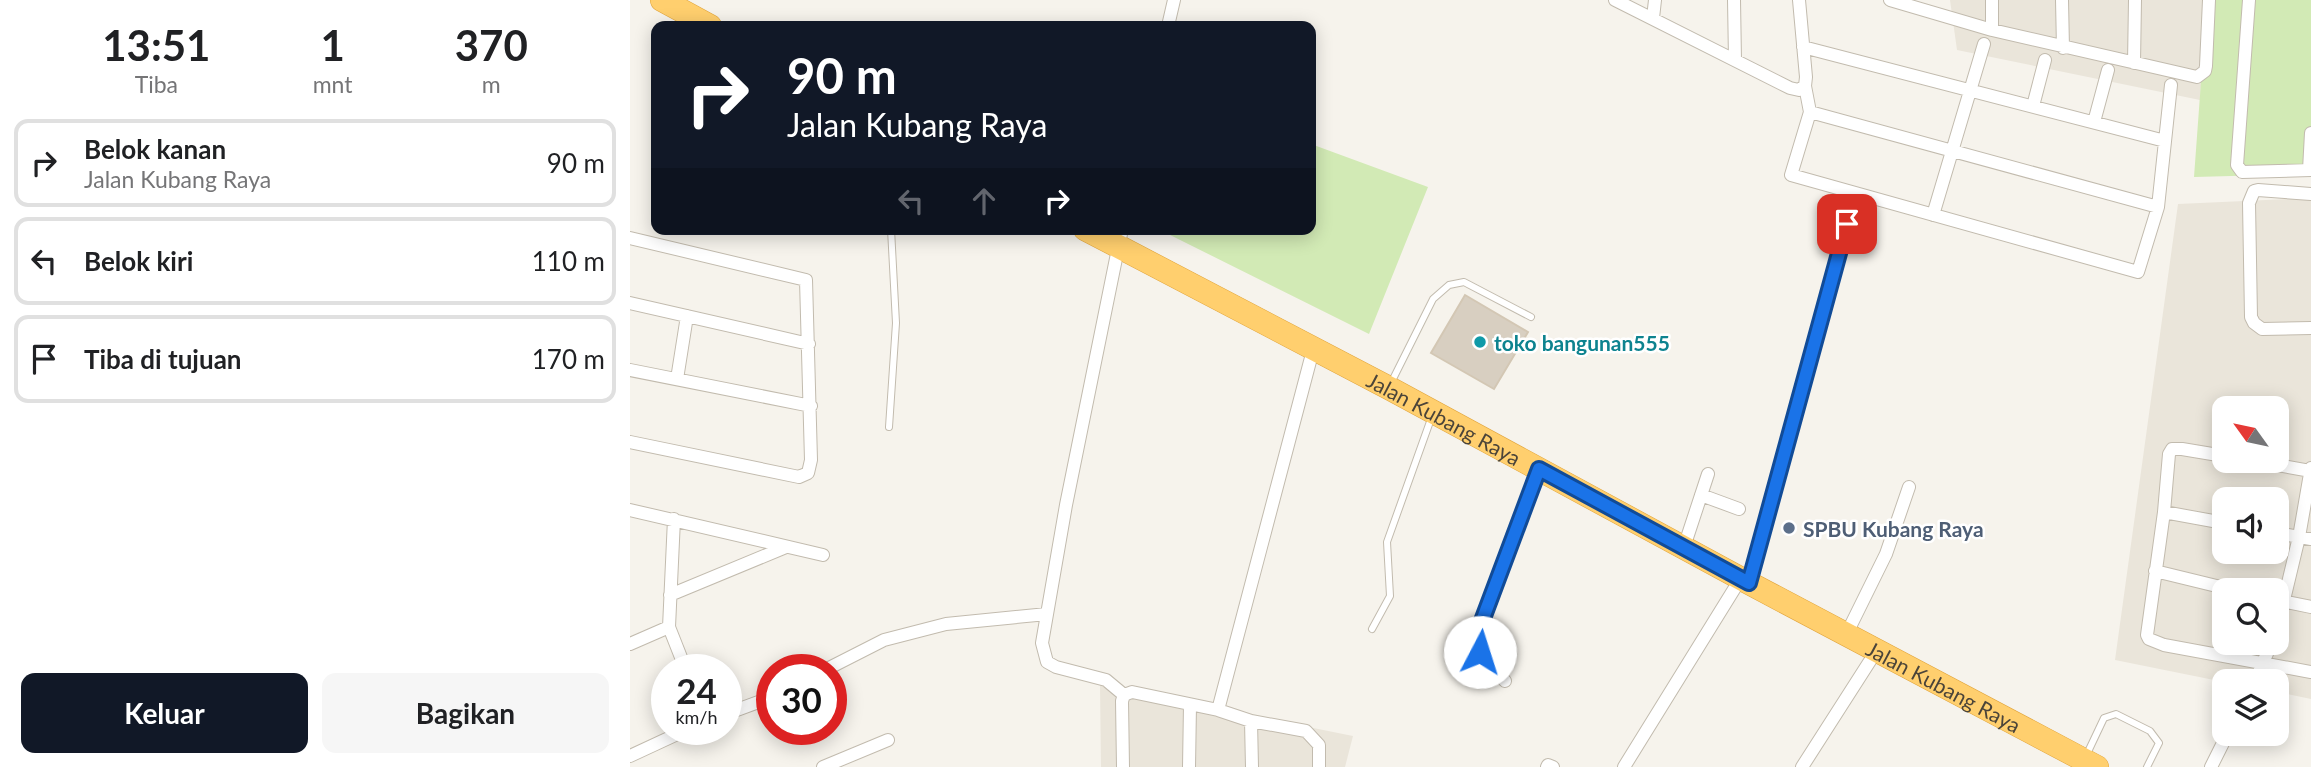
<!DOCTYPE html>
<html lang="id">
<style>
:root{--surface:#fff;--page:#f6f6f6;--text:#202124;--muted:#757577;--line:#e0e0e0;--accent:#111827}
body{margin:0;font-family:Lato,sans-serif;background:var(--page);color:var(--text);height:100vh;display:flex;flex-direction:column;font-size:26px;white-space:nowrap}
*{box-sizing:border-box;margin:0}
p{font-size:23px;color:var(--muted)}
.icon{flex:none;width:38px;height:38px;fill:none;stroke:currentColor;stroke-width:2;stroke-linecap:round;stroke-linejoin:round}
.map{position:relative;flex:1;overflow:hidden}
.panel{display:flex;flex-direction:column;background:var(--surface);width:630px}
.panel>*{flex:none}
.guide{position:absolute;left:21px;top:21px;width:665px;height:214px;border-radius:14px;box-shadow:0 4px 18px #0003;background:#111827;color:#fff;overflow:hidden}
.needle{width:46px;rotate:303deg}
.fabs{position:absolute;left:1582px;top:396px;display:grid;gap:14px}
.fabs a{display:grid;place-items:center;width:77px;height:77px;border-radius:14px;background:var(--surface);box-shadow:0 4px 18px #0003;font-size:35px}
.speed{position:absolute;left:21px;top:654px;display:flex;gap:14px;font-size:35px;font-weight:700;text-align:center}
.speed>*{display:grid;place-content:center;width:91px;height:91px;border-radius:50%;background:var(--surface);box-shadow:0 4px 18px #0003;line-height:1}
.speed small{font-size:18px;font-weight:400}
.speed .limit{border:10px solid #d22;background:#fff;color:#111}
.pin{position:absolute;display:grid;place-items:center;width:60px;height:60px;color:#fff;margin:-30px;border-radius:14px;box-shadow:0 4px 10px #0006}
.me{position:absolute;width:77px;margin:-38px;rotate:5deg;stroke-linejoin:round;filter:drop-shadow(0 0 5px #0008)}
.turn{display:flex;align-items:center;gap:24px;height:147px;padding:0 21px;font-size:32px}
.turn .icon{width:91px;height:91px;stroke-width:2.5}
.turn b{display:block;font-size:49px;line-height:60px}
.lanes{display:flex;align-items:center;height:66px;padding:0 21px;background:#0003;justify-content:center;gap:35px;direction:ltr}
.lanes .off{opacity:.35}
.eta{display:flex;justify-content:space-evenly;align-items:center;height:119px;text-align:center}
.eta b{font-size:42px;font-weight:700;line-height:49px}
.button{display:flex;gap:14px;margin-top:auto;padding:14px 21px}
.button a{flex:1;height:80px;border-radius:14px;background:var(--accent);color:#fff;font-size:28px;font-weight:700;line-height:80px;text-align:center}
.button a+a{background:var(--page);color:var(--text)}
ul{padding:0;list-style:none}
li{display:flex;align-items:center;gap:21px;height:88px;margin:0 14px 10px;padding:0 7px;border:4px solid var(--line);border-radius:14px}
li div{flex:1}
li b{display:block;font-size:26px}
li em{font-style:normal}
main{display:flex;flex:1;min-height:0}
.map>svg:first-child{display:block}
.residential{fill:#eae5da;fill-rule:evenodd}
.green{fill:#d2eab5}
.building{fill:#d8cfc1;stroke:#d3c7b4;stroke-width:2}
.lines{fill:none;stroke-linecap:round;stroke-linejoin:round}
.lane-casing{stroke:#c2bbae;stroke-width:8}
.street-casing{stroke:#c2bbae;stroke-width:14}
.highway-casing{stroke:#e0a43c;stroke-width:24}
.lane{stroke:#fff;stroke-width:6}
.street{stroke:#fff;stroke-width:12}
.highway{stroke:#ffcf6e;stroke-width:23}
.route-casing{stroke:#114b97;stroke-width:18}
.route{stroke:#1a73e8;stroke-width:12}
.culture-dot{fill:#0f9aa8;stroke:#fff;stroke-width:2.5}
.service-dot{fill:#5c6f8a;stroke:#fff;stroke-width:2.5}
.labels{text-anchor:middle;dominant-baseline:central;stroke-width:5;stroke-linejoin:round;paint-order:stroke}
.culture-label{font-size:21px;font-weight:bold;fill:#0d838f;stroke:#fff;text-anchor:start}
.street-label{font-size:21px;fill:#4b4439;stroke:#fff}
.service-label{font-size:21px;font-weight:bold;fill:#4e5e75;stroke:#fff;text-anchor:start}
</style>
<main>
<section class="panel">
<div class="eta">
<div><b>13:51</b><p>Tiba</p></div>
<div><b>1</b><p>mnt</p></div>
<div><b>370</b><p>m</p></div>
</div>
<ul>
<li><svg class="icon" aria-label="right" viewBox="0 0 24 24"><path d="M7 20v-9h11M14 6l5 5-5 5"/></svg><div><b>Belok kanan</b><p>Jalan Kubang Raya</p></div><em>90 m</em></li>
<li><svg class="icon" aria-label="left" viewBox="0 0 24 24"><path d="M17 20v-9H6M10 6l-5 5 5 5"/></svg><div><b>Belok kiri</b></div><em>110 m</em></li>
<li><svg class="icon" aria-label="arrive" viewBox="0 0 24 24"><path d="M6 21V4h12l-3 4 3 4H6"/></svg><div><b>Tiba di tujuan</b></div><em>170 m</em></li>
</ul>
<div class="button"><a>Keluar</a><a>Bagikan</a></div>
</section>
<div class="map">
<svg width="1681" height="767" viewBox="0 0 1681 767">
<rect width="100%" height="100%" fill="#f6f3ec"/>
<path class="residential" d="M1320 0H1577L1570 100 1327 50Z
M1681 198V699L1647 692V681L1594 682 1485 660 1548 204ZM1594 408H1647V460H1594ZM1594 499H1647V551H1594ZM1594 590H1647V642H1594Z
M470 685 723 736 715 767H471Z"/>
<path class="green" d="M1577 0H1681V174L1564 177Z
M681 144 798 187 739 334 528 229H681Z"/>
<path class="building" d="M835 295 898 332 864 389 801 353Z"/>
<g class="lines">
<g class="lane-casing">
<path id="lane" d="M761 383 803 299 819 285 834 282 901 317
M259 427 266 323 261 229
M742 629 760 596 757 542 802 416
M1456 756 1474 718 1486 714 1520 731 1529 743 1517 767"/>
</g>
<g class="street-casing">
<path id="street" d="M985 0 1160 88 1169 90 1175 86 1176 77 1169 0
M1104 0 1105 60
M1260 0 1362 30 1567 77 1575 71 1576 66 1579 0
M1432 0 1433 48
M1619 0 1607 165 1612 172 1681 170
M1023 18 1025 0
M538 26 544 0
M1362 30V0
M1173 47 1535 141
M1504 63 1505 0
M1175 86 1180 112 1161 175 1508 272 1528 207 1541 85
M1403 106 1415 60
M1180 112 1528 207
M1464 122 1478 70
M1679 170 1681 133
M1681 194 1628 190 1624 191 1619 203 1621 317 1624 323 1632 329 1681 328
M1303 215 1354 44
M492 229 436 505 412 643 417 662 426 667 476 680 494 695
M0 238 176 280 181 460 178 473 169 477 0 442
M0 303 179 344
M0 370 181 406
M47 379 57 316
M1594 456 1552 449H1542L1539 454 1534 512 1517 635 1519 639 1534 645 1681 672
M1619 460 1681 471
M1071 495 1109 509
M0 510 193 555
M1534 512 1594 523
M44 519 39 627 56 670
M1647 533 1681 539
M1054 547 1078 474
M1525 571 1603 590
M1119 583 1218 224
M40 595 156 547
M1647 600 1681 607
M1647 629 1669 537 1681 468
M1216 635 1256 554 1279 487
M0 644 39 627
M195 670 254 640 316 624 417 614
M875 681 850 652 849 629 909 469
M1625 681 1642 642
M588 710 621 721 676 731 689 745V767
M96 714 142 697
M621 721 622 767
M0 756 56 730
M193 767 258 740
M493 767 492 701 494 695 502 692 588 710 683 350
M559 767 560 705
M917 767 918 765 923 767
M994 767 1111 578
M1172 767 1247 650
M1581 767 1598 733"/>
</g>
<g class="highway-casing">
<g id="highway">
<path d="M32 0 80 26"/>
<path id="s1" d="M455 229 759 388 1119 583 1467 767"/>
</g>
</g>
<use href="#lane" class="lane"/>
<use href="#street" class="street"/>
<use href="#highway" class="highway"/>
</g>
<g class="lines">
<g class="route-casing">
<path id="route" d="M850 652 849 629 909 469 1119 583 1217 224"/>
</g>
<use href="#route" class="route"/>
</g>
<circle class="culture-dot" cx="850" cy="342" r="7"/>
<circle class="service-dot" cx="1159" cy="528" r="7"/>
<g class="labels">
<g class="culture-label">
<text x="864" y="342">toko bangunan555</text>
</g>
<g class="street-label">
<text stroke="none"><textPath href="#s1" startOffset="406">Jalan Kubang Raya</textPath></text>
<text stroke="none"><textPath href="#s1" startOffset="973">Jalan Kubang Raya</textPath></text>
</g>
<g class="service-label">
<text x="1173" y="528">SPBU Kubang Raya</text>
</g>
</g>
</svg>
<div class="fabs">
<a><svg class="needle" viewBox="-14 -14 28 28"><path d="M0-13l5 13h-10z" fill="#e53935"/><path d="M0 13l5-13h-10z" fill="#757577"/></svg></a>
<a><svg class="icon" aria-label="sound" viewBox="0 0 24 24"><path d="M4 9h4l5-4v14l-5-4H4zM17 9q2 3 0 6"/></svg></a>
<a><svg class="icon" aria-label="search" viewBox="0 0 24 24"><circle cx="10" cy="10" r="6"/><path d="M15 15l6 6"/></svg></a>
<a><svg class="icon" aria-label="layers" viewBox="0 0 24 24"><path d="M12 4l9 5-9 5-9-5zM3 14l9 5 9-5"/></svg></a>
</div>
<div class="speed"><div>24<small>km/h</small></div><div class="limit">30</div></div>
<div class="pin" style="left:1217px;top:224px;background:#d93025"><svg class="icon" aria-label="arrive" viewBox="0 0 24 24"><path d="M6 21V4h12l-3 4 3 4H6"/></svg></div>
<svg class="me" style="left:850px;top:652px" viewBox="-20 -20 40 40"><circle r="19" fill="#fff"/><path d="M0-13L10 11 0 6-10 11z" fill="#1a73e8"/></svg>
<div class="guide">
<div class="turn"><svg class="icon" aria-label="right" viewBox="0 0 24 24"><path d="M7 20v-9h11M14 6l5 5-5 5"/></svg><div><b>90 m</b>Jalan Kubang Raya</div></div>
<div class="lanes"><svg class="icon off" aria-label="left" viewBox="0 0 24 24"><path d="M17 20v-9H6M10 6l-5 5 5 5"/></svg><svg class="icon off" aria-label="ahead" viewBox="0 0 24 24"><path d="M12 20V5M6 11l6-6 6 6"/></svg><svg class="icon" aria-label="right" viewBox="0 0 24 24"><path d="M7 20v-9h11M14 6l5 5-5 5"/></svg></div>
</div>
</div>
</main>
